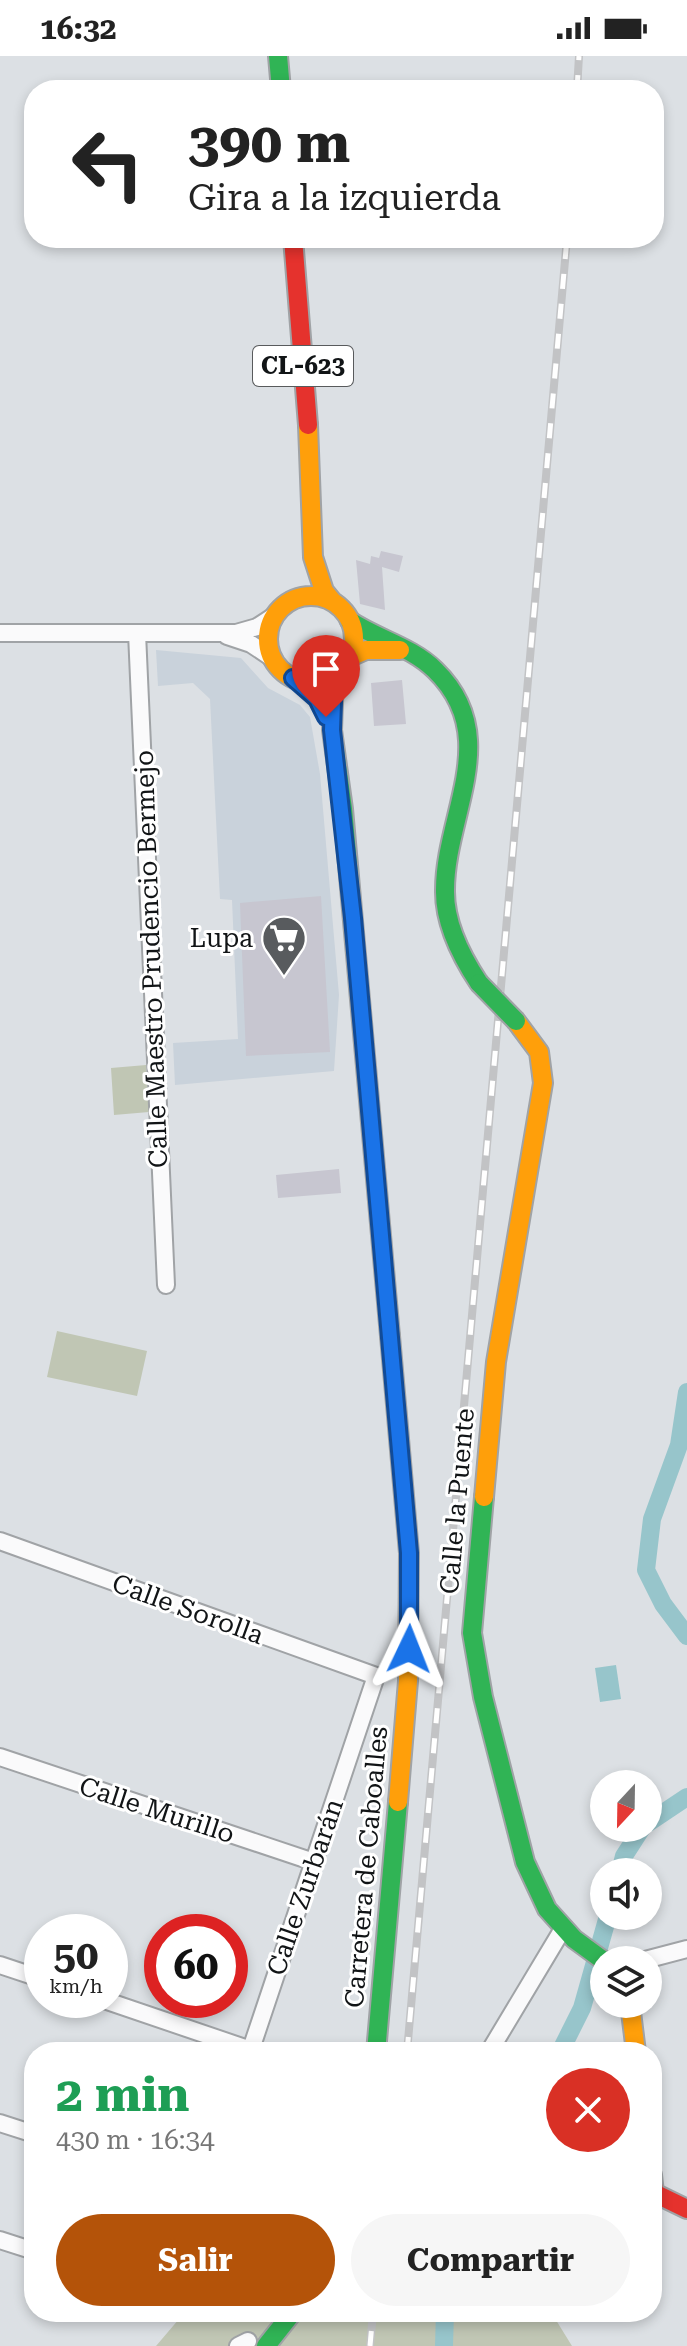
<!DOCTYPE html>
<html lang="es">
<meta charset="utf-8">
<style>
:root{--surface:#fff;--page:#f6f6f6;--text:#222;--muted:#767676;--accent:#b45309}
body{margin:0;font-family:"Roboto Serif",serif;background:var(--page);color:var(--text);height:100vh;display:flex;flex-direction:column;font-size:30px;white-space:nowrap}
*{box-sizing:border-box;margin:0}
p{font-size:26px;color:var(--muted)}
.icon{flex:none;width:44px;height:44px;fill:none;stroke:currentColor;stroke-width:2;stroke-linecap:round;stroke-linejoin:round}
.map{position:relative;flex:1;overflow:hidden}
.panel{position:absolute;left:24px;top:1986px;width:638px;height:280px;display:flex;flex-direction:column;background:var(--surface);border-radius:32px;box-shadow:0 4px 12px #0003}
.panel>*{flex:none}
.hud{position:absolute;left:24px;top:24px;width:640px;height:168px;border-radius:32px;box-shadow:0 4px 12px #0003;background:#fff;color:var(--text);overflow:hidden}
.needle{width:52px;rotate:202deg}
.fabs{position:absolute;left:590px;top:1714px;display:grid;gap:16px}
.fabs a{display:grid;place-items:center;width:72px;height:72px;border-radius:50%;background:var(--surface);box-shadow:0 4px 12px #0003;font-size:40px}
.speed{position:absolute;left:24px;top:1858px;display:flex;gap:16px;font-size:40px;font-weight:700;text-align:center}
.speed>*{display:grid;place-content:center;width:104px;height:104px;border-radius:50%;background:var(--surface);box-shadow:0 4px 12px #0003;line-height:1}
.speed small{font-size:20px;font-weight:400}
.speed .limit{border:12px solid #d22;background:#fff;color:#111}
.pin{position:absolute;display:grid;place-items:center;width:68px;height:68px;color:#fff;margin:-82px -34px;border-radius:50% 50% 50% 0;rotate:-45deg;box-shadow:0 0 8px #0007}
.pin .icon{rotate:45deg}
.me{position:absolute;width:88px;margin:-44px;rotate:2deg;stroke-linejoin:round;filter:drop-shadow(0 0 6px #0008)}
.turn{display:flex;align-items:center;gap:28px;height:168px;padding:0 32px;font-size:36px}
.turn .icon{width:104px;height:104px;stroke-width:2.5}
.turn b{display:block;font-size:56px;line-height:68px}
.round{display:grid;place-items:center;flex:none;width:84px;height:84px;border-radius:42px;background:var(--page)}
.overview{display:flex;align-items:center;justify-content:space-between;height:136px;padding:0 32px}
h1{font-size:48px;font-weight:700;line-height:60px;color:#1e9e55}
.action{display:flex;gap:16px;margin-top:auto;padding:16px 32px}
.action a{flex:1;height:92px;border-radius:48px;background:var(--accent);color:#fff;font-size:32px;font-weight:700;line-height:92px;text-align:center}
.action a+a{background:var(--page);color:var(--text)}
.status{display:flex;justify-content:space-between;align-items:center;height:56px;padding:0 40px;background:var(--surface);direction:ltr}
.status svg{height:22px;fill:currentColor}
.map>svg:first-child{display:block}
.built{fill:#c9d2db}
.green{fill:#c0c6b4}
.water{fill:#97c5cb}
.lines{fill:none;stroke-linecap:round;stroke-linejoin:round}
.canal{stroke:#97c5cb;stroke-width:18}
.building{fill:#c7c6d0}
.street-casing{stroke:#a0a3a6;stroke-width:20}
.fast-casing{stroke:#a0a3a6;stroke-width:22}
.slow-casing{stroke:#a0a3a6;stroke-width:22}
.jam-casing{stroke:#a0a3a6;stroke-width:22}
.street{stroke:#fafafb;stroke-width:16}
.fast{stroke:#30b455;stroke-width:18}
.slow{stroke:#ff9f0a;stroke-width:18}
.jam{stroke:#e5322d;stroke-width:18}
.rail-casing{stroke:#c2c3c5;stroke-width:8}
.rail{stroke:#fff;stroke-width:5;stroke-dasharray:15;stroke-linecap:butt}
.fast-bridge-casing{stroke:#a0a3a6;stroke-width:22;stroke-linecap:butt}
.fast-bridge{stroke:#30b455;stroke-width:18}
.route-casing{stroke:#114b97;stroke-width:20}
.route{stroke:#1a73e8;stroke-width:14}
.labels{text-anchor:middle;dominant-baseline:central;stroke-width:6;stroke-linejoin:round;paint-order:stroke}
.shield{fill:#fff;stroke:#585a5c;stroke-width:2}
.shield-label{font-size:24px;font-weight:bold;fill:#111416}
.poi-label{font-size:26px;fill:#111416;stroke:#fff;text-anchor:end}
.street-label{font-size:26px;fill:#111416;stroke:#fff}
</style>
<div class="status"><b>16:32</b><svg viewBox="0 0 49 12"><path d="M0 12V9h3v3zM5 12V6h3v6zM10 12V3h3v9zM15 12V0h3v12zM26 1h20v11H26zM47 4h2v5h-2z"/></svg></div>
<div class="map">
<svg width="687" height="2290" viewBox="0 0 687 2290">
<rect width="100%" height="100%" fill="#dce0e4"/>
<path class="built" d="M156 594 241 602 268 632 300 649 310 661 320 718 339 939 334 1015 175 1029 173 987 238 983 232 844 220 843 210 643 193 627 158 630Z"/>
<path class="green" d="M146 1009 149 1056 114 1059 111 1012Z
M57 1275 147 1295 137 1340 47 1321Z
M185 2256H551L572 2290H156Z"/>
<path class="water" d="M616 1609 621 1643 600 1646 595 1612Z"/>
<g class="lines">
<path class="canal" d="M687 1336 679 1389 652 1463 646 1514 663 1548 687 1580
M648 1767 687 1741
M620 1816 624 1800 642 1772
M560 1996 582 1952 608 1860
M444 2290 445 2256"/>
</g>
<path class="building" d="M381 495 403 500 399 516 382 511 385 554 360 548 356 504 370 508 371 500 379 502Z
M402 624 406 668 374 670 371 627Z
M321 840 330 996 246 1000 240 847Z
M339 1113 341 1137 278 1142 276 1119Z"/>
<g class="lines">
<g class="street-casing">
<path id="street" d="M0 577H236L257 571 274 560
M137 577 166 1229
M227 580 251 588 272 602
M0 1485 376 1620 250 1996
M0 1701 314 1806
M645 1904 687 1893
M0 1909 42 1923
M104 1944 251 1994
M489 1996 564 1871
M0 2067 34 2078
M0 2184 34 2195
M238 2290 248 2285"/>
</g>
<g class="fast-casing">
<path id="fast" d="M278 0 281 34
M350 565C377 583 412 591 435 614 504 681 444 759 445 836 445 869 461 900 479 927
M334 619 332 674 343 753 390 1280
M484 1441 472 1577 483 1641 525 1806 547 1853 574 1883 604 1905
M376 1996 398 1746
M266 2290 293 2256"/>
</g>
<g class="slow-casing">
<path id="slow" d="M308 369 313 501 324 535 333 546
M268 583a43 43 0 1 1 86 0a43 43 0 1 1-86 0Z
M350 601 366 594H400
M390 1280 409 1497 408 1625 398 1746
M484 1441 496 1306 543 1027 539 996 516 965
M630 1948 636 1996"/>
</g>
<g class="jam-casing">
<path id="jam" d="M293 182 308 369
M652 2119 654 2137 687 2153"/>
</g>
<use href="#street" class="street"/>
<use href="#fast" class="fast"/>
<use href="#slow" class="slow"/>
<use href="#jam" class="jam"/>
<g class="rail-casing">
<path id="rail" d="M577 34 579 0
M407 1996 567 182
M370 2290 373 2256"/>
</g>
<use href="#rail" class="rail"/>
<g class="fast-bridge-casing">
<path id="fast-bridge" d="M479 927 516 965"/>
</g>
<use href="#fast-bridge" class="fast-bridge"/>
</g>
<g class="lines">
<g class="route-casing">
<path id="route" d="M326 661 317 643 293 622 314 626 334 619 332 674 353 862 409 1497V1593"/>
</g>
<use href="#route" class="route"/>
</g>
<defs>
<g id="supermarket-pin" transform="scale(2.3)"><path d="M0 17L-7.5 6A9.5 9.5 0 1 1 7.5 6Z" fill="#585b5e" stroke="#fff"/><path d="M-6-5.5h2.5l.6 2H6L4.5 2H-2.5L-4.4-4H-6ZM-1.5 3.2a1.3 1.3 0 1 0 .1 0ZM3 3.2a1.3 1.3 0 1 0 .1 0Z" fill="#fff"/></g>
</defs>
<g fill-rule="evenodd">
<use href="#supermarket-pin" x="284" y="882"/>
</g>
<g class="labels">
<rect class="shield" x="253" y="290" width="100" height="40" rx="6"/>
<g class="shield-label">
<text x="303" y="310">CL-623</text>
</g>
<g class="poi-label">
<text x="253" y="882">Lupa</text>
</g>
<g class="street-label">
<text transform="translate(151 903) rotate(-92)">Calle Maestro Prudencio Bermejo</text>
<text transform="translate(457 1445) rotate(-85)">Calle la Puente</text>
<text transform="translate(188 1553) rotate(20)">Calle Sorolla</text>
<text transform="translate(157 1754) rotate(18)">Calle Murillo</text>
<text transform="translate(366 1811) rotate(-85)">Carretera de Caboalles</text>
<text transform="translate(305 1831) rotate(-71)">Calle Zurbarán</text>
</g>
</g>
</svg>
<div class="fabs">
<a><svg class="needle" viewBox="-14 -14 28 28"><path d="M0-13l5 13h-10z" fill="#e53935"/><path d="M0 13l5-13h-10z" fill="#767676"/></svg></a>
<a><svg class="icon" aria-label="sound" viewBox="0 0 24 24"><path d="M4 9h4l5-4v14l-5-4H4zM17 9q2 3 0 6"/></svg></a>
<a><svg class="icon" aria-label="layers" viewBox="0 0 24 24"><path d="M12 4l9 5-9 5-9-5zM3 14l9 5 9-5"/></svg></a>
</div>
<div class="speed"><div>50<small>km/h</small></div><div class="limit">60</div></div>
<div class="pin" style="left:326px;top:661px;background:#d93025"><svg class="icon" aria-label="arrive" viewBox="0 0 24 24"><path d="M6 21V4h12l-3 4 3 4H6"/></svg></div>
<svg class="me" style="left:409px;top:1593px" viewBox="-20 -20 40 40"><path d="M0-17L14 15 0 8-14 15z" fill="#1a73e8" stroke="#fff" stroke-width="4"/></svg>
<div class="hud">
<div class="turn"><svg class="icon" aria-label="left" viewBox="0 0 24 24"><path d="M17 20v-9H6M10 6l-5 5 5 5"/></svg><div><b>390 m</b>Gira a la izquierda</div></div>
</div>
<section class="panel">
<div class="overview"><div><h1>2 min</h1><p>430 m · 16:34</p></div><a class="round" style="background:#d93025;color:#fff"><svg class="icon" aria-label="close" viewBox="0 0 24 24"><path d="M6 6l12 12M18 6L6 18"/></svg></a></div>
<div class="action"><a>Salir</a><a>Compartir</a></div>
</section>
</div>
